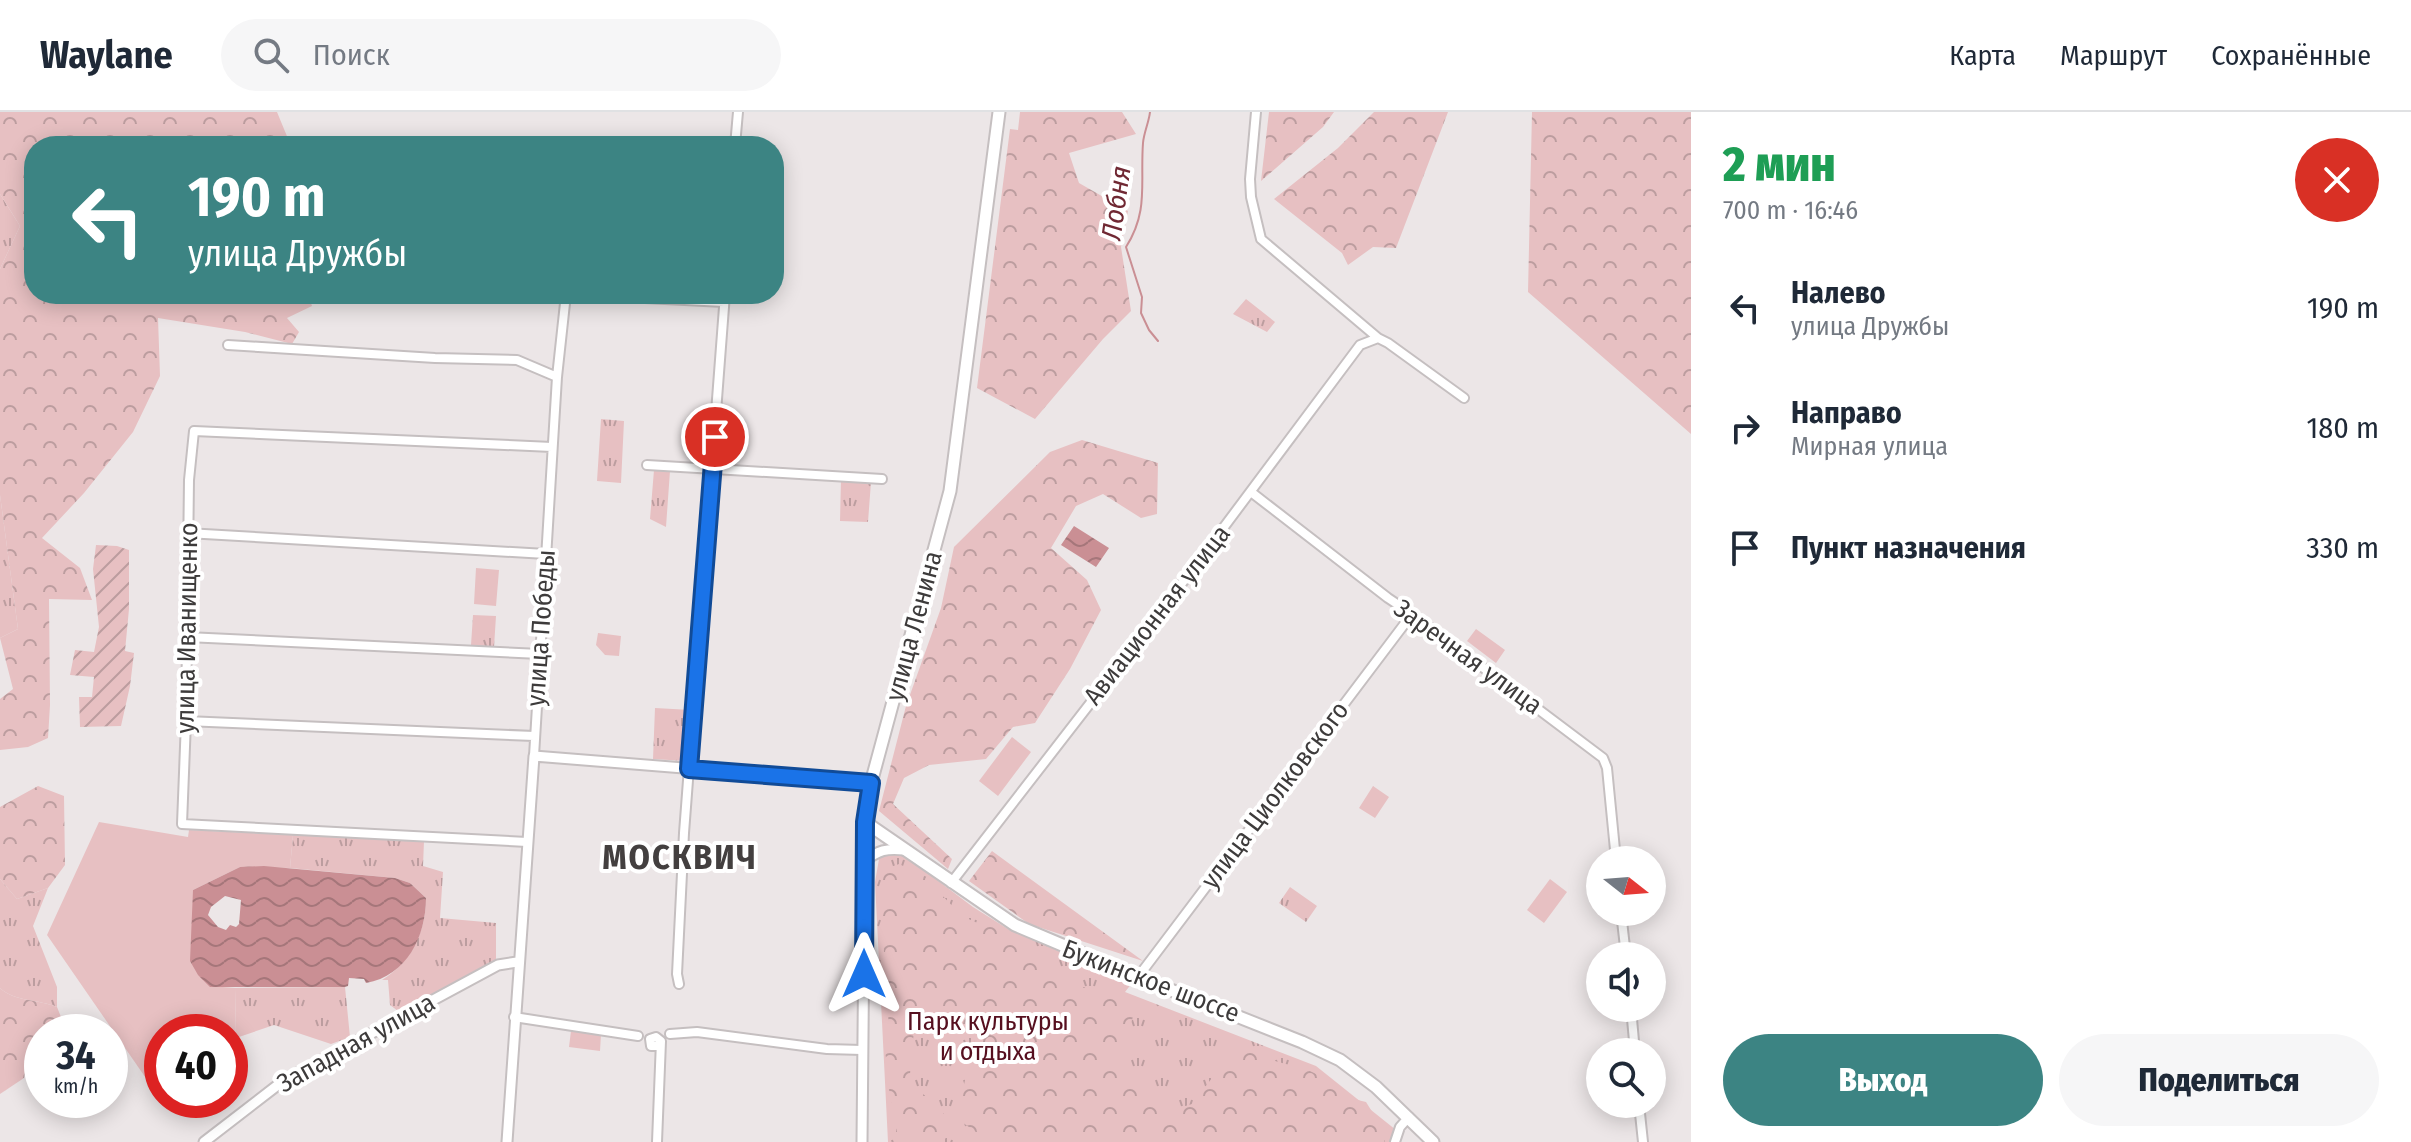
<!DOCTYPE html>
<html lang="ru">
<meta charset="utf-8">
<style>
:root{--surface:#fff;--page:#f6f6f7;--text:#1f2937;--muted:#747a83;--line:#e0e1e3;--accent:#3c8483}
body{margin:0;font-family:"Fira Sans Condensed",sans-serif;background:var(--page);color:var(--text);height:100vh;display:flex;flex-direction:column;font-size:30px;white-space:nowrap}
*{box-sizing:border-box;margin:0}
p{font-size:26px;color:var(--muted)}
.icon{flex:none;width:44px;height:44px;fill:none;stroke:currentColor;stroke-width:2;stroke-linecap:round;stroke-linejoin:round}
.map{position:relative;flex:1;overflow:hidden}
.drawer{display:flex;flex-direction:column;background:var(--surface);width:720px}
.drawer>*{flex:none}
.banner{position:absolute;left:24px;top:24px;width:760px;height:168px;border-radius:32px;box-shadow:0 4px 20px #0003;background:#3c8483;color:#fff;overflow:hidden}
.needle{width:52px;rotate:107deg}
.fabs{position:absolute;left:1586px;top:734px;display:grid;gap:16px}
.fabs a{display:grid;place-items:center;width:80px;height:80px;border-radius:50%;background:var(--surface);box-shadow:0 4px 20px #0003;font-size:40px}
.speed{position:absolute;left:24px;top:902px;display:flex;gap:16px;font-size:40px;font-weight:700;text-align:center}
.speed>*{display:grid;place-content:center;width:104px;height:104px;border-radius:50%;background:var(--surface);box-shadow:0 4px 20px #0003;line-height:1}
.speed small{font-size:20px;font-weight:400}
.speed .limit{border:12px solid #d22;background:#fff;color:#111}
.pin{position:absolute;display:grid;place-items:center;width:68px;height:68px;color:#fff;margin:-34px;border:4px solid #fff;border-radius:50%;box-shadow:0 2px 8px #0007}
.me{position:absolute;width:88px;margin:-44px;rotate:0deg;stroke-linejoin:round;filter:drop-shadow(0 0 6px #0008)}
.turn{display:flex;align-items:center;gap:28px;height:168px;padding:0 32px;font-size:36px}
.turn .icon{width:104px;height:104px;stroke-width:2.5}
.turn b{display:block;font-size:56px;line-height:68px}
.round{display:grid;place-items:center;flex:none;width:84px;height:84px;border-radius:42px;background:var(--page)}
.head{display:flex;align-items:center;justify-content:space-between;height:136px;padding:0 32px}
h1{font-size:48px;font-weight:800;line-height:60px;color:#1e9e55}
.primary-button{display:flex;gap:16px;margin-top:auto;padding:16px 32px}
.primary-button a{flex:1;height:92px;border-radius:48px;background:var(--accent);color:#fff;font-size:32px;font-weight:800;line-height:92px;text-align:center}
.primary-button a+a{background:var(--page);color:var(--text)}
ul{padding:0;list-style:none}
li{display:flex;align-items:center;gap:24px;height:120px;padding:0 32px}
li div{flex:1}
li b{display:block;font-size:30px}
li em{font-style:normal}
header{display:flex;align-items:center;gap:48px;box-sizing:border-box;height:112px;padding:0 40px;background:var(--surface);border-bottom:2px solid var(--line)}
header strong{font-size:38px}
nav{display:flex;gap:44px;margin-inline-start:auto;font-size:28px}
.search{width:560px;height:72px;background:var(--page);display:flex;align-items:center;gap:20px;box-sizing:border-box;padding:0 28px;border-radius:44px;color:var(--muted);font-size:30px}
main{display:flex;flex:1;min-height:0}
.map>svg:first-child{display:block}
.grass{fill:url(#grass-tufts)}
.forest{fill:url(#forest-crowns)}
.garden{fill:url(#garden-furrows)}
.pitch{fill:#e7c0c2}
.water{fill:url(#water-waves);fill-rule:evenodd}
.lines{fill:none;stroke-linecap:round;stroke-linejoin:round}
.stream{stroke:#ca8f94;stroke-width:2}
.minor-casing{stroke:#c5bfc0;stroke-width:12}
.tertiary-casing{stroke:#c5bfc0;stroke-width:13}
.secondary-casing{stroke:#c5bfc0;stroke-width:15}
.minor{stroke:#fff;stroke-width:8}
.tertiary{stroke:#fff;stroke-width:9}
.secondary{stroke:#fff;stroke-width:11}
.route-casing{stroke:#114b97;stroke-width:20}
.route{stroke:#1a73e8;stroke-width:14}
.labels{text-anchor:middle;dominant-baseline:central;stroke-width:8;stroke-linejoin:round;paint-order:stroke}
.street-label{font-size:26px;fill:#3d3b3b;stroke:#fff}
.park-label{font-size:26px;fill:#560f1f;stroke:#fff}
.water-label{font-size:28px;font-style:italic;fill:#702833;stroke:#fff}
.district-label{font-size:34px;font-weight:bold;letter-spacing:2px;fill:#433f3f;stroke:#fff}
</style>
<header>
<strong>Waylane</strong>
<div class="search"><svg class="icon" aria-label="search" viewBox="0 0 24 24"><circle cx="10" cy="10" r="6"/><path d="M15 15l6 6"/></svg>Поиск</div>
<nav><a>Карта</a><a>Маршрут</a><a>Сохранённые</a></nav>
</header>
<main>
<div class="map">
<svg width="1691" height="1030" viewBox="0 0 1691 1030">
<defs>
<pattern id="grass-tufts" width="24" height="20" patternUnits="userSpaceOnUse" patternTransform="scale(2)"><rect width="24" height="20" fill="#e7c0c2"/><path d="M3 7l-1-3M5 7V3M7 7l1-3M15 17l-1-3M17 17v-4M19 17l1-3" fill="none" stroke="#bc9d9f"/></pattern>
<pattern id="forest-crowns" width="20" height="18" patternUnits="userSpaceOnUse" patternTransform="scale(2)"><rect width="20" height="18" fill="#e7c0c2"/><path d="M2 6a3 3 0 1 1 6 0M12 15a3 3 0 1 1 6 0" fill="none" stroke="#bc9d9f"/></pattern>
<pattern id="garden-furrows" width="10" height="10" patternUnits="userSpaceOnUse" patternTransform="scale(2)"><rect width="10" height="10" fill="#e7c0c2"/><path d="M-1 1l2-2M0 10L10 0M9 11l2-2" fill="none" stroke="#bc9d9f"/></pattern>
<pattern id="water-waves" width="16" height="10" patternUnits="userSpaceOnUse" patternTransform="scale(2)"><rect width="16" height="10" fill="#ca8f94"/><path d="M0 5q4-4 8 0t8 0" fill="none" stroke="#a5767a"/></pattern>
</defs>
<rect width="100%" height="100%" fill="#ece6e7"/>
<path class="grass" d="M0 82 20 114 0 157Z
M1246 187 1275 210 1267 220 1233 202Z
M601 307 624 309 621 371 597 369Z
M654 358 670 359 666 415 650 407Z
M841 367 871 370 868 410 840 409Z
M0 383 18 517 0 526Z
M473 503 496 504 494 535 471 533Z
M598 521 621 524 619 544 605 543 596 533Z
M655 596 691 598 686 649 653 647Z
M1373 674 1389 685 1375 706 1359 696Z
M293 723 424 729 423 754 443 760 440 806 496 811V849L402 902 390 893 388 868H382C411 850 426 820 426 786L410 771 395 766 290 756Z
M901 741 973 795 1008 817 1132 871 1125 880 1316 954 1396 1018 1393 1030H888L875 770 879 747 885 742Z
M0 767 17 787 48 776 33 814 57 875V895C38 887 15 890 0 876Z
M1290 775 1317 794 1306 810 1279 791Z
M345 875 350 925 331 932 274 913 236 926 235 876Z"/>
<path class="forest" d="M0 0H277L291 34H34V182H308L312 194 287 206 299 220 292 232 245 220 158 206 160 264 133 320 84 381 42 426 80 456 92 488 49 487 50 593 48 626 28 635 0 638V587L13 577 0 526 18 517 0 383V157L20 114 0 82Z
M1020 0H1122L1136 22 1069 41 1079 71 1128 99 1121 135 1131 199 1103 227 1035 307 977 276 1010 17 1018 18Z
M1269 0H1334L1323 15 1261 69Z
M1374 0H1448L1396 136 1373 135 1348 153 1342 141 1274 87 1338 36Z
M1532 0H1691V322L1528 180Z
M1082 328 1158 351 1157 402 1141 406 1103 382 1076 394 1051 436 1087 468 1101 498 1070 557 1035 611 1013 615 986 647 929 653 904 666 893 692 952 747 948 757 879 699 906 594 941 496 954 435 1050 340Z
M38 674 64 684 65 753 48 776 17 787 0 767V695Z
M992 739 1143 849 1029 812 969 769Z
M899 752 931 767 938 779 962 804 984 814 993 812C1020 846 1038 849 1076 864L1082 875C1100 877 1115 886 1133 887L1137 892 1118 952 1153 990 1172 998 1192 992 1196 987 1215 962 1230 931C1245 934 1256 941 1270 947 1283 953 1300 953 1312 960 1335 971 1337 983 1366 990L1381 1014 1379 1026 1386 1023 1384 1030H979L976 1020 959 1008 964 995 962 981 975 926C963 909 939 912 922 904L915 907 910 962 916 975 947 1005 948 1020 944 1030H896V1008L890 986 885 937 889 917 882 810 885 790 882 770 885 757Z
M0 876C15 890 38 887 57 895L67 920H42V935H30L24 966 0 982Z"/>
<path class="garden" d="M96 433 117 434 129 438V497L125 539 134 541 130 574 121 614 80 615 79 585H92L94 565 70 563 75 538 94 540 99 515 93 457Z"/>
<path class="pitch" d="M476 456 499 458 496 494 474 492Z
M1476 517 1505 538 1496 551 1467 529Z
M1012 625 1031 640 998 684 979 669Z
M99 710 188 725 189 718 293 723 290 756 240 755 193 778 210 874 235 876 236 926 230 929V920H162V969L152 975 47 823Z
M1550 767 1567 780 1544 811 1527 798Z
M571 919 601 922 600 939 569 935Z"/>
<path class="water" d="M1074 414 1109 436 1096 455 1061 433Z
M264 754 395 766 410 771 426 786C426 824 407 864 366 871L364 867 349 866 348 874 345 875H210L198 863 190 849 193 778 240 755ZM225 784 241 788 239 812 236 815 230 813 226 818 218 815 208 803 211 795Z"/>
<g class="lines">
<path class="stream" d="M1150 0C1149 10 1144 20 1143 31 1140 71 1149 99 1126 135L1142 185 1141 201 1149 218 1158 229"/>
<g class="minor-casing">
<path id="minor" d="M1256 0 1250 67 1251 85 1261 127 1378 226
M735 34 738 0
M228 233 435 246 517 248 557 265
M647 353 882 367
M1251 380 1388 486 1412 502 1603 646 1607 656 1616 748
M187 421 546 442
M187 525 540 542
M186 609 534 624
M534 644 557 265 566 182 724 190
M527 730 182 712 186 609 189 368 194 319 552 335
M951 771 1150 514 1360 233 1378 226 1388 231 1464 286
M1621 800 1626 844
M1138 865 1412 502
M679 872 677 862 684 721 725 182
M1631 896 1635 940
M514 905 638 924
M670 922 697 920 827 937 862 938
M1639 992 1643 1030
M657 1030 661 929 656 925 650 927 651 934H660
M1395 1030 1400 1015 1409 1005"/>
</g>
<g class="tertiary-casing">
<path id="tertiary" d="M864 750C878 738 887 736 904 738
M204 1030 283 969 498 853 517 850
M507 1030 534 644 871 671
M862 1030 865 710"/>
</g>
<g class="secondary-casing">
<path id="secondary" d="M999 0 950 379 871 671 865 710 1015 813 1138 865 1302 930 1340 948 1376 975 1433 1030"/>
</g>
<use href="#minor" class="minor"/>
<use href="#tertiary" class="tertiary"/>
<use href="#secondary" class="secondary"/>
</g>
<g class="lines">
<g class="route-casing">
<path id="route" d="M715 325 689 657 871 671 865 710 864 862"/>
</g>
<use href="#route" class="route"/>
</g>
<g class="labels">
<g class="street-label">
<text transform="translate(1157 503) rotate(-52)">Авиационная улица</text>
<text transform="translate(914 514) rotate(-75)">улица Ленина</text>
<text transform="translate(187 516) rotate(-89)">улица Иванищенко</text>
<text transform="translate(541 516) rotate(-86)">улица Победы</text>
<text transform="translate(1468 545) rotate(36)">Заречная улица</text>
<text transform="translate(1275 683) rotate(-53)">улица Циолковского</text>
<text transform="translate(1151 869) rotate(21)">Букинское шоссе</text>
<text transform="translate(356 931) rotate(-29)">Западная улица</text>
</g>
<g class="park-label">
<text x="988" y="909">Парк культуры<tspan x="988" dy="30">и отдыха</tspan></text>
</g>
<g class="water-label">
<text transform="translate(1116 91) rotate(-82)">Лобня</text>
</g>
<g class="district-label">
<text x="680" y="745">МОСКВИЧ</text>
</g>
</g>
</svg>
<div class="fabs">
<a><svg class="needle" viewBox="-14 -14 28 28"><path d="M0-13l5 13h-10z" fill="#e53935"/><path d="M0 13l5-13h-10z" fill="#747a83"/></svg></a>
<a><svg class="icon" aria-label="sound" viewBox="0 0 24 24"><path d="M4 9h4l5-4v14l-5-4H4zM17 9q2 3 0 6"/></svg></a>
<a><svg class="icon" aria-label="search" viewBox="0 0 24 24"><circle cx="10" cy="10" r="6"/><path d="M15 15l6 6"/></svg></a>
</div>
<div class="speed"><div>34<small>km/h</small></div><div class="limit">40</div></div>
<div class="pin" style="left:715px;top:325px;background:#d93025"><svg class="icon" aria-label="arrive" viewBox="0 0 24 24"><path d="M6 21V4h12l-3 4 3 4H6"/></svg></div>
<svg class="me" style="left:864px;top:862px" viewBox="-20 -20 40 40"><path d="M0-17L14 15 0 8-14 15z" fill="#1a73e8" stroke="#fff" stroke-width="4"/></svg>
<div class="banner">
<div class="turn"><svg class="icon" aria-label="left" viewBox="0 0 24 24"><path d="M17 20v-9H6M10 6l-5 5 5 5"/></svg><div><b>190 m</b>улица Дружбы</div></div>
</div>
</div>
<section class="drawer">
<div class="head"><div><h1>2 мин</h1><p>700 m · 16:46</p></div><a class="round" style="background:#d93025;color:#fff"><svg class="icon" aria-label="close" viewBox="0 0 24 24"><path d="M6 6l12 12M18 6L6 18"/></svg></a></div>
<ul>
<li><svg class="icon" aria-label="left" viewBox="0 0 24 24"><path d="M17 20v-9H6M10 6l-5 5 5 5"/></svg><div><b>Налево</b><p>улица Дружбы</p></div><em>190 m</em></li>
<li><svg class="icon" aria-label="right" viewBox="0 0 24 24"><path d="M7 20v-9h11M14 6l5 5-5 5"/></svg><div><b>Направо</b><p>Мирная улица</p></div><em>180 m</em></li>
<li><svg class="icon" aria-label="arrive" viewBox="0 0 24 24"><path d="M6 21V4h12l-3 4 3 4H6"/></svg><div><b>Пункт назначения</b></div><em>330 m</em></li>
</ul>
<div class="primary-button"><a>Выход</a><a>Поделиться</a></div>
</section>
</main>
